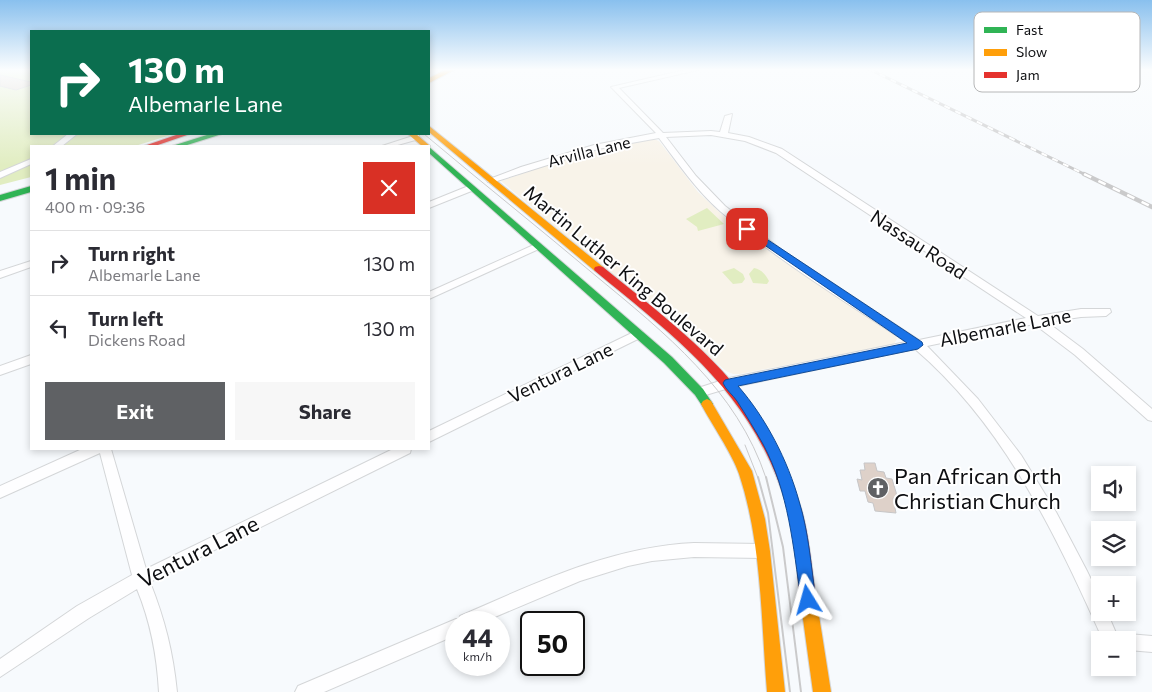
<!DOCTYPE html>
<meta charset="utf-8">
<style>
:root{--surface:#fff;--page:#f7f7f7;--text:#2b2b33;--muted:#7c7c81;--line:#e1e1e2;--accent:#5f6164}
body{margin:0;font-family:Commissioner,sans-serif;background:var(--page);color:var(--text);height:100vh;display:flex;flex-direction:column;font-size:19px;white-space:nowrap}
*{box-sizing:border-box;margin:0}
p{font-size:16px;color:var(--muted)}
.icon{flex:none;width:28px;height:28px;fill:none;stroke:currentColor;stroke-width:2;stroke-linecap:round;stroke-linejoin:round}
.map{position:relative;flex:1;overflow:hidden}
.details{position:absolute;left:30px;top:145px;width:400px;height:305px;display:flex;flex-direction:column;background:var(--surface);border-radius:0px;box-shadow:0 2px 8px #0003}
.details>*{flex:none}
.top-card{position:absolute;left:30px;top:30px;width:400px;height:105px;border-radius:0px;box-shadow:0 2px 8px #0003;background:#0b6e4f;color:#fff;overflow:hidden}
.fabs{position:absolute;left:1091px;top:466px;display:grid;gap:10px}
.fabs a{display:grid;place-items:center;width:45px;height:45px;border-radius:0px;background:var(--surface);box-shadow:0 2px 8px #0003;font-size:25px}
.speed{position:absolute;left:445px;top:611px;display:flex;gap:10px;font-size:25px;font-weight:700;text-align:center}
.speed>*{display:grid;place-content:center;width:65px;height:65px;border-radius:50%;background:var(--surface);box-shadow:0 2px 8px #0003;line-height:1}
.speed small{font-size:12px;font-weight:400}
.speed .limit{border:2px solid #111;border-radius:8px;background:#fff;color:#111}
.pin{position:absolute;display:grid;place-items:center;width:42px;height:42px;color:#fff;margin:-21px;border-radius:10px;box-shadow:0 2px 8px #0006}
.me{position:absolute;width:55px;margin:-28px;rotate:352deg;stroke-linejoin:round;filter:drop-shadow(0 0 4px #0008)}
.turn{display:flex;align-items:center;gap:18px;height:105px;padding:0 15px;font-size:22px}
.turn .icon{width:65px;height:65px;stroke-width:2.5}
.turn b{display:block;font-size:35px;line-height:42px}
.round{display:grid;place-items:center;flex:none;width:52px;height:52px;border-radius:0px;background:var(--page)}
.overview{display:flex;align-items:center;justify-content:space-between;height:85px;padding:0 15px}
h1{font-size:30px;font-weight:700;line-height:38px}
.primary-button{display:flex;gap:10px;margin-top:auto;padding:10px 15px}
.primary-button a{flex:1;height:58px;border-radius:0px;background:var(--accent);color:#fff;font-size:20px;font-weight:700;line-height:58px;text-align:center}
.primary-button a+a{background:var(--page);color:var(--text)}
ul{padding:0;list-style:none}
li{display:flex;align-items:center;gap:15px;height:65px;padding:0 15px;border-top:1px solid var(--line)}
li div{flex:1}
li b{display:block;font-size:19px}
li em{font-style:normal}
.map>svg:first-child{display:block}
.education{fill:#f8f3e9}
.green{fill:#e1edc1}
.building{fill:#ded1c9;stroke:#c7c6c7}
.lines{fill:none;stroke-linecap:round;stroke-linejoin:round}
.street-casing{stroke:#d4d6d8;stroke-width:2}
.fast-casing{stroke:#d4d6d8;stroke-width:2}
.slow-casing{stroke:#d4d6d8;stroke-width:2}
.jam-casing{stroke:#d4d6d8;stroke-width:2}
.street{fill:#fefeff;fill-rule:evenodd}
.fast{fill:#30b455;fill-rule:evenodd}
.slow{fill:#ff9f0a;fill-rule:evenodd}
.jam{fill:#e5322d;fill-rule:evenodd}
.tram-far1{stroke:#cacacb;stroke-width:1}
.tram{stroke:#cacacb;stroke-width:2}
.rail-far1-casing{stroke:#cacacb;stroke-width:3}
.rail-casing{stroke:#cacacb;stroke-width:4.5}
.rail-far1{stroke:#fff;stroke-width:2;stroke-dasharray:6;stroke-linecap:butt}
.rail{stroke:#fff;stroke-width:2.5;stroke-dasharray:8;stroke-linecap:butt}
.route{fill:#1a73e8;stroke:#114b97}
.labels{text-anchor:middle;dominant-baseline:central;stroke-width:4;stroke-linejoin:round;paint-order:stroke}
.far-street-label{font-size:16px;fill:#0d0e11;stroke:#fff}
.street-label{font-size:19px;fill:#0d0e11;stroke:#fff}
.near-poi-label{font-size:22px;fill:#0d0e11;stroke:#fff;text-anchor:start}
.near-street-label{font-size:22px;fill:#0d0e11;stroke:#fff}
.key{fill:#fff;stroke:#b6b7b8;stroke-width:1}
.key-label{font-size:14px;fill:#0d0e11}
</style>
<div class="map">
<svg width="1152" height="692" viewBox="0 0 1152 692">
<rect width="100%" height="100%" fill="#f7fafd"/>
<path class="education" d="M654 139 659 141 698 192 731 223 781 260 894 334 897 339 894 344 740 374H733L726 371 501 181 577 155Z"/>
<path class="green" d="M0 69H31V134H174L135 146H31V177L0 185Z
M707 208 724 224 698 231 697 227 686 219Z
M734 268 743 274 745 279 742 283 733 284 722 272Z
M754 268C761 269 766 275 769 281L767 284 753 283 749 274Z"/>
<path class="building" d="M0 75 31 82V85L16 90 0 86Z
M864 463H875L877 471 884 472 886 478 892 479 896 492 897 499 893 498 896 513 875 511 873 503 868 502 865 491H860L857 479 862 480 860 470H865Z"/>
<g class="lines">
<g class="street-casing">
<path id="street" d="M689 69H702L619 88 663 133 711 131 720 132 725 116 732 114 728 133 749 137 782 149 1038 316 1081 309H1110L1111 312 1106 316 1081 317 1047 322 1083 349 1152 409V421L1148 420 1075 355 1034 324 927 346 978 399 1021 455 1056 512 1087 571 1100 598V612H1107L1119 640H1103C1056 535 1004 425 915 349L729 388 699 397 695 395 693 392 695 389 729 378 906 342C843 300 777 260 720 211 696 190 678 163 659 138L598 149 494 182H488L487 180 521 167 594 145 656 133 611 87ZM711 135 745 141 776 153 1026 318 919 340 782 250 725 206 696 176 666 137Z
M68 134H77L62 146H53Z
M416 135H419V139L394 146H382Z
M31 159V164L0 178V172Z
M471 185 475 188 474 190 429 208V202Z
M538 243 541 244V248L429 299V292Z
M31 261V267L0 278V271Z
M638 330 642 331 644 334 642 337 429 442V431Z
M31 355V364L0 375V366Z
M82 449H111L146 569 393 449H411L410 453 150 582C165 620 173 652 177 692H159C157 656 151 623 137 589L89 618 0 677V659L77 606 132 575 100 453 0 498V486Z
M694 543 763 544 768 546 770 551 768 556 763 558 694 557 652 561 628 566 580 581 483 622H456V635L324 692H295L298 686 456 619 459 620 460 616C536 583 610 547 694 543Z
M1128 634 1152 636V652L1128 650V640H1121L1122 636Z"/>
</g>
<g class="fast-casing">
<path id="fast" d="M210 134H222L184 146H172Z
M429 147 672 357 703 389 713 404 711 407 707 409 703 407 695 395 664 363 429 153Z
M31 186V192L0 201V195Z"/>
</g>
<g class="slow-casing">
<path id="slow" d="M447 69H456L429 83V78Z
M429 126 603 267 604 269 603 271H595L429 132Z
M408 134H416L430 146 429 148 422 146Z
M707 399 711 401 752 471 765 519 770 551 785 692H767C761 620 762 543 739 474 732 453 712 425 701 404L703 401Z
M807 582 812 585 815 590 831 692H813L799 590 802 585Z"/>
</g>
<g class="jam-casing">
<path id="jam" d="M179 134H190L155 146H144Z
M599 266 603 267C692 339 766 392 801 508 809 534 811 563 815 590L812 595 807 598 802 595 799 590C796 563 795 534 787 507 754 395 681 342 595 271L594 269 595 267Z"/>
</g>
<use href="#street" class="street"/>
<use href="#fast" class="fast"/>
<use href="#slow" class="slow"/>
<use href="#jam" class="jam"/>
<path class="tram-far1" d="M424 134C481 182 539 228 596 276 665 333 737 390 766 478
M745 445 758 478"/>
<path class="tram" d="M758 477 768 513 790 692
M766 477 783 547 801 692"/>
<g class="rail-far1-casing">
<path id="rail-far1" d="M869 69 1086 175"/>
</g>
<g class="rail-casing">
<path id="rail" d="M1084 174 1152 207"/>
</g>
<use href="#rail-far1" class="rail-far1"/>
<use href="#rail" class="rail"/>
</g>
<linearGradient id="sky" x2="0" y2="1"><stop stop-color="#89c0ee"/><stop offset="0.42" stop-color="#fbfdfe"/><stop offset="1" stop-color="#fbfdfe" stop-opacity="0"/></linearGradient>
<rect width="1152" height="166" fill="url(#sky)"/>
<path class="route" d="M747 226 922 342 923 345 918 349 738 386C766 418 788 461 799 501 809 533 811 567 816 600L814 605 808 608 803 605 801 600C793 546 789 493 763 444 755 430 746 415 737 401 733 395 726 390 723 383L725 380 729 379 907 343 744 231 743 229Z"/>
<defs>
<g id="church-disc" transform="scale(1.125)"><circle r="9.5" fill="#5f6164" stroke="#fff"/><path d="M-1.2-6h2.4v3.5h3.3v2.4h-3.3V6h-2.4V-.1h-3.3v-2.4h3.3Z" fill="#fff"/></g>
</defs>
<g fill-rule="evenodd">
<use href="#church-disc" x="878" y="488"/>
</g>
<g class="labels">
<g class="far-street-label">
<text transform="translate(589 151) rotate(-14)">Arvilla Lane</text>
</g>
<g class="street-label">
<text transform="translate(919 244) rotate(33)">Nassau Road</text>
<text transform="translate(624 270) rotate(40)">Martin Luther King Boulevard</text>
<text transform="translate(1005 327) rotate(-11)">Albemarle Lane</text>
<text transform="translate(560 372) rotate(-26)">Ventura Lane</text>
</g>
<g class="near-poi-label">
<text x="894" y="475">Pan African Orth<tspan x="894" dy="25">Christian Church</tspan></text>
</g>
<g class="near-street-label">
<text transform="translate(198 551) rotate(-27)">Ventura Lane</text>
</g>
</g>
<rect x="974" y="12" width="166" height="80" rx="8" class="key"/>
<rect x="984" y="27" width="23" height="6" fill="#30b455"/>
<rect x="984" y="49" width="23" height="7" fill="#ff9f0a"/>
<rect x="984" y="72" width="23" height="6" fill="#e5322d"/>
<g class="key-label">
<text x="1016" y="35">Fast</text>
<text x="1016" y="57">Slow</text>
<text x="1016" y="80">Jam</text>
</g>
</svg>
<div class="fabs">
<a><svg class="icon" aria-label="sound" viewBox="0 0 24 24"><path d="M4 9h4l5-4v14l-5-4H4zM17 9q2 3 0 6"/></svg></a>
<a><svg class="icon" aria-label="layers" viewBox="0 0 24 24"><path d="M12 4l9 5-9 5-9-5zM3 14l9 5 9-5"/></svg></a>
<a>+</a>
<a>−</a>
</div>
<div class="speed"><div>44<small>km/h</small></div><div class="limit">50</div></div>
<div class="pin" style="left:747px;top:229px;background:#d93025"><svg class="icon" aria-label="arrive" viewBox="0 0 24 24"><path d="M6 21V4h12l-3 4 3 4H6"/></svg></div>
<svg class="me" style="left:808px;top:600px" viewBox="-20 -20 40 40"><path d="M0-17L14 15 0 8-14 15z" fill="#1a73e8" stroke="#fff" stroke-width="4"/></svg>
<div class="top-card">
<div class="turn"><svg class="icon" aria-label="right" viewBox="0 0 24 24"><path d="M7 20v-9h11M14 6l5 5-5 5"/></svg><div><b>130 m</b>Albemarle Lane</div></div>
</div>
<section class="details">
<div class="overview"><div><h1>1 min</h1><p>400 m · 09:36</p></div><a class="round" style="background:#d93025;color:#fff"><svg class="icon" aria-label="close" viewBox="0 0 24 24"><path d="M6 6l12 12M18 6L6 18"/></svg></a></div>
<ul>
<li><svg class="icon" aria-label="right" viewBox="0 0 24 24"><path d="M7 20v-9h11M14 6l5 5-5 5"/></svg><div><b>Turn right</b><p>Albemarle Lane</p></div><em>130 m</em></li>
<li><svg class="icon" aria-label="left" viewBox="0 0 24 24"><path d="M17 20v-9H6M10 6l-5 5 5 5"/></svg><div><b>Turn left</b><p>Dickens Road</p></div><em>130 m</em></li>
</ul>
<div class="primary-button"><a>Exit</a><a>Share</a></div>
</section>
</div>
